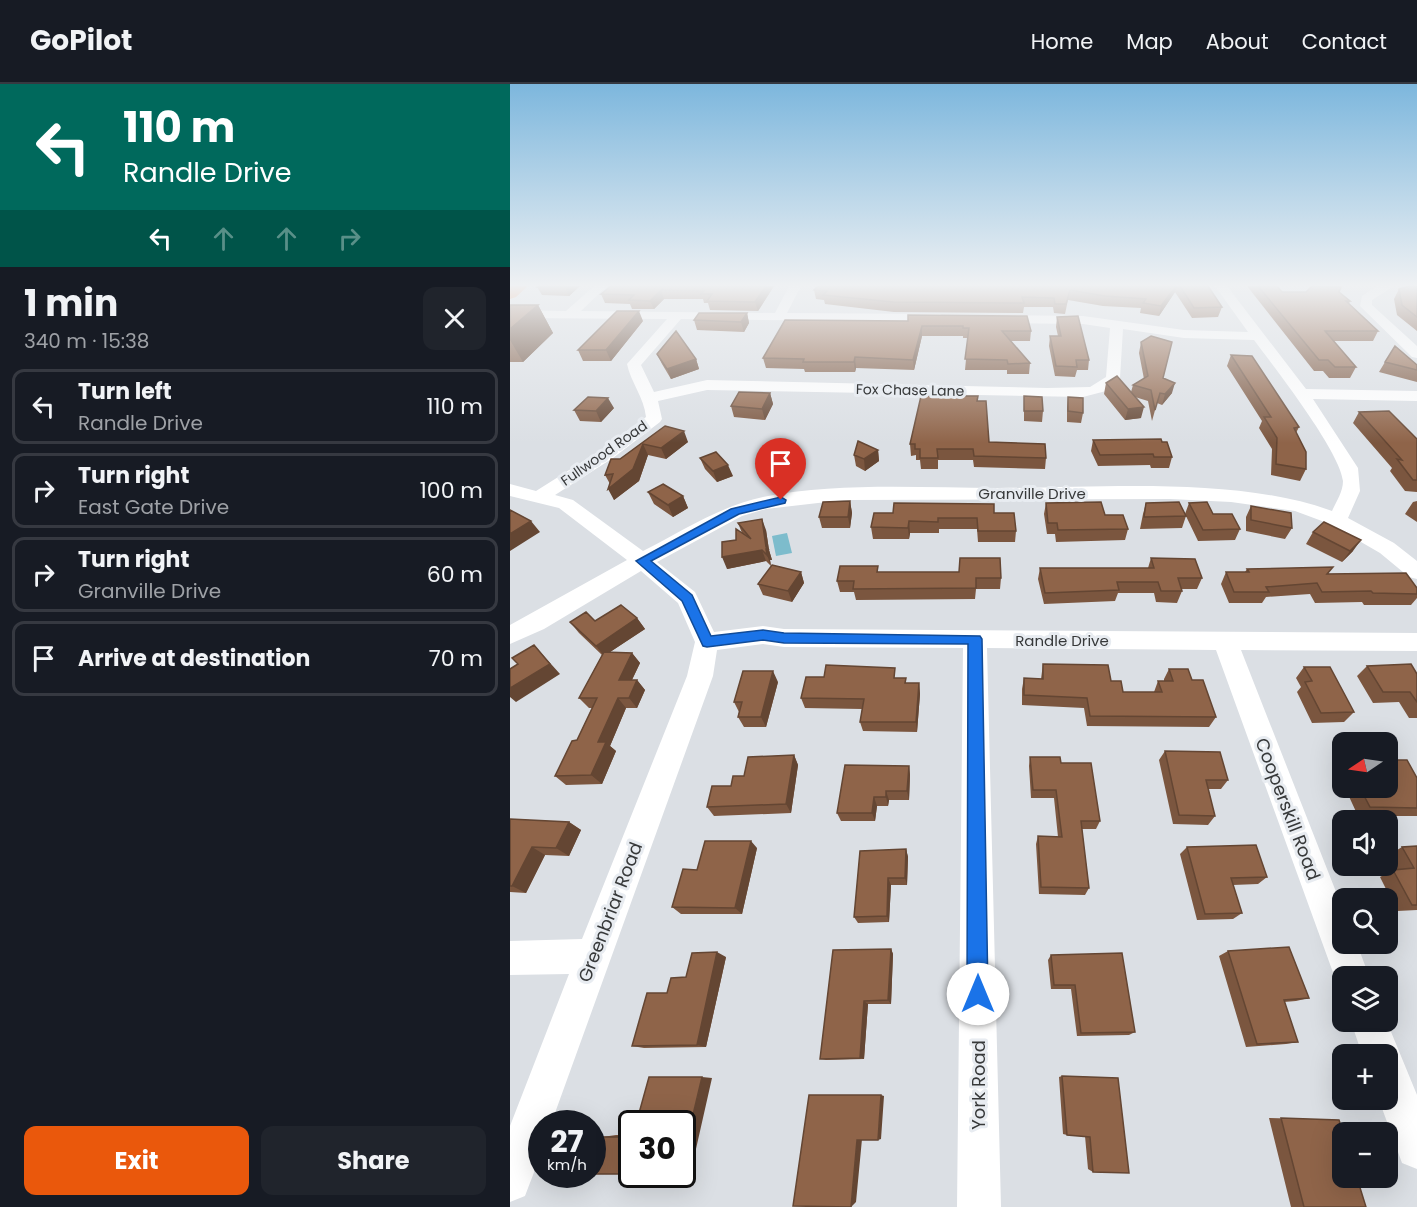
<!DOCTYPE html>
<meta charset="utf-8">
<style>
:root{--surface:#171b24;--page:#20242c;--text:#f1f3f6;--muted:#9ea1a6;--line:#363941;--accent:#ea580c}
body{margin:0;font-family:Poppins,sans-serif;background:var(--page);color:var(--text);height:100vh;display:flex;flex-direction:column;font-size:22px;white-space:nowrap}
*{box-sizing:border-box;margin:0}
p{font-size:20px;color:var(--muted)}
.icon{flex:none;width:33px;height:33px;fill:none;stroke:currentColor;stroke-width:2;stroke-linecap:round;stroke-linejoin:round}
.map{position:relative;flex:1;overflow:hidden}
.panel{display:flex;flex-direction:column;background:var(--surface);width:510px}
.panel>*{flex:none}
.banner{background:#00695c;color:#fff;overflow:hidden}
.needle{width:39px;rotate:257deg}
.buttons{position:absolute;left:822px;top:648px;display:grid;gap:12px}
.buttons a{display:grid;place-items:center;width:66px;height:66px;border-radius:12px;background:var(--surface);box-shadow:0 6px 24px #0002;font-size:30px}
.speed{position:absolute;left:18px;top:1026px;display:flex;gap:12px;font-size:30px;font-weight:700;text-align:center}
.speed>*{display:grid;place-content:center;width:78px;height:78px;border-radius:50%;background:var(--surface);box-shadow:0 6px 24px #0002;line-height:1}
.speed small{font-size:15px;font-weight:400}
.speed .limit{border:3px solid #111;border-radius:9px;background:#fff;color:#111}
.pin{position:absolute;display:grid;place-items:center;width:51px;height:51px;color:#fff;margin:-62px -26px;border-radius:50% 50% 50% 0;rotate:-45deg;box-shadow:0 0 6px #0007}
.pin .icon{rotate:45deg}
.me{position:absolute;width:66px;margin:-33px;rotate:0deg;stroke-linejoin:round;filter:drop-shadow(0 0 4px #0008)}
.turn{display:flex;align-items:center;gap:21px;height:126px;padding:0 24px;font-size:27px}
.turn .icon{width:78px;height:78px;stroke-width:2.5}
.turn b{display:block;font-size:42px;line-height:51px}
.lanes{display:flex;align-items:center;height:57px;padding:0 24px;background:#0003;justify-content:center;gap:30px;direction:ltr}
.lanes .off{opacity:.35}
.round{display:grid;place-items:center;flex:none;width:63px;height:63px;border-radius:12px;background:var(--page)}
.head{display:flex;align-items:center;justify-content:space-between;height:102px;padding:0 24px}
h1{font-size:36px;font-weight:700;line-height:45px}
.cta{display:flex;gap:12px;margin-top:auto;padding:12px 24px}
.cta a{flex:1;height:69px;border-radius:12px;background:var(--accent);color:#fff;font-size:24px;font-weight:700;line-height:69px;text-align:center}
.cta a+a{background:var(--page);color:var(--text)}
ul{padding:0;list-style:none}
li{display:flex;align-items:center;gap:18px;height:75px;margin:0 12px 9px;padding:0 12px;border:3px solid var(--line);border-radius:12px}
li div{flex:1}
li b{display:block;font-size:22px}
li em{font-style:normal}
header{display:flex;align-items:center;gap:36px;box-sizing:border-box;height:84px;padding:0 30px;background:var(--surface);border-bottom:2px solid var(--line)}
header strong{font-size:28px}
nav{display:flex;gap:33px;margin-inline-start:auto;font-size:21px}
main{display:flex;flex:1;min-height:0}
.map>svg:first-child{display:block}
.water{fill:#7dbccc}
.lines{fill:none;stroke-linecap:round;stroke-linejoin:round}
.minor{fill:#fff;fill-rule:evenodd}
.highway{fill:#ef7833;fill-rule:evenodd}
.wall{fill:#7b563f}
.shaded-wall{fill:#644633}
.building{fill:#8f6449;stroke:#644633;stroke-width:1.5}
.route{fill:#1a73e8;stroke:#114b97;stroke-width:1.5}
.labels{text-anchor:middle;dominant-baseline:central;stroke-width:6;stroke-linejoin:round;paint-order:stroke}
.far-street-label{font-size:14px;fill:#37393a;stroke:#e8ecf1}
.street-label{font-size:15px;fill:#37393a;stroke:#e8ecf1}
.near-street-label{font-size:18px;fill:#37393a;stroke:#e8ecf1}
</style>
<header>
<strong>GoPilot</strong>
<nav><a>Home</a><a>Map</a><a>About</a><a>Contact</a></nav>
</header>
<main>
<section class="panel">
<div class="banner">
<div class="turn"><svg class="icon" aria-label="left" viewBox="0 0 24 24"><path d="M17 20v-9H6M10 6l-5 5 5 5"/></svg><div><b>110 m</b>Randle Drive</div></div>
<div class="lanes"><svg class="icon" aria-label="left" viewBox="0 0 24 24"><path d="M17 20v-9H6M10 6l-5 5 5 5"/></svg><svg class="icon off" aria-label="ahead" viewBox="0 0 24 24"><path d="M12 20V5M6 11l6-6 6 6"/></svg><svg class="icon off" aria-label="ahead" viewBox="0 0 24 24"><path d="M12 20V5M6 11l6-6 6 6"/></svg><svg class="icon off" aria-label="right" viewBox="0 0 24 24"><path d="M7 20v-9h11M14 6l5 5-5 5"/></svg></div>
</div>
<div class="head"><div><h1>1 min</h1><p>340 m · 15:38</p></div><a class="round"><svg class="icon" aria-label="close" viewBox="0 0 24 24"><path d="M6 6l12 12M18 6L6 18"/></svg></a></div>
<ul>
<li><svg class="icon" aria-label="left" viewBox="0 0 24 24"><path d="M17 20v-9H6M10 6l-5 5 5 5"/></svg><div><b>Turn left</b><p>Randle Drive</p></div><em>110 m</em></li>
<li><svg class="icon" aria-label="right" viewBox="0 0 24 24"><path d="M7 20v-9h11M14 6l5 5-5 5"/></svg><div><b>Turn right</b><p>East Gate Drive</p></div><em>100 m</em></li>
<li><svg class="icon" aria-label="right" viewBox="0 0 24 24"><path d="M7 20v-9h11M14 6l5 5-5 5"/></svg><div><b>Turn right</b><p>Granville Drive</p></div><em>60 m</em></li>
<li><svg class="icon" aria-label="arrive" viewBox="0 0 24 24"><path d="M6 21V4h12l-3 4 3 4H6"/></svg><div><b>Arrive at destination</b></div><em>70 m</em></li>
</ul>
<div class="cta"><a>Exit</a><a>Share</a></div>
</section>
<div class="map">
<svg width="907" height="1123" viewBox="0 0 907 1123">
<rect width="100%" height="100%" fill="#dbdfe4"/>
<path class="water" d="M277 449 282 469 266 472 262 452Z"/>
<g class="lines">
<path class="minor" d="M84 202H97L71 227 265 229 279 202H291L277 229 430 230 436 234 430 238 171 235 131 281 144 308 197 296 537 304 580 303 596 293 600 244 573 240 485 239 479 235 485 231 573 232 674 246 738 248 705 202H717L796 305 907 307V317L803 315 848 384 850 407 838 434 884 459 907 477V495L899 493 870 469 820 440 785 427 721 418 660 415 334 416 256 425 232 432 147 478 185 508 204 548 253 542 274 545 907 549V567L731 566 832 823V860H847L859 892H832V906L829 905 706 566 477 564 491 1123H447L453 564 274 563 253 560 207 566 203 592 41 1040H32C32 1070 26 1084 15 1112L0 1118V1042L59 890 0 891V857L72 855 177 592 185 558 168 519 131 487 34 545 0 560V541L117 476 49 424 0 412V400L26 407 91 366 136 333C134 313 121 299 117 280L157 235 0 234V226L56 227ZM613 245 674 254 744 256C764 283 830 367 833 397 833 408 826 418 822 427 726 392 591 404 488 404 411 404 329 398 253 413 210 422 171 448 133 467L63 416 45 411 103 374 150 338 152 335 148 317 197 306 573 313 596 307 610 294Z
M867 202H884L862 216V221L907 262V274L902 273 850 222 852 212Z
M841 938H877L907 1011V1085L892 1079 869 1016H878V970H852Z"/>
<path class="highway" d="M0 202H18L6 213 0 215Z"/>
</g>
<path class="wall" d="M70 202 59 212 32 211 27 203Z
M101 202H264L248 227 200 226 198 219H194L193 215H154L144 225H122L120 220 95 219 91 210Z
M308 202H698L712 223 708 233 682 234 665 208 649 232 630 229 631 224 593 222 558 216 555 230 544 229 543 223H514L513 229 384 228 315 220 314 216 306 215 304 206Z
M737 202H767L772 208H829L840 217 839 220 868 247 863 257H823L846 283 840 294H819L813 287H804Z
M907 202V247L887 231 884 215 889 205Z
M0 221H28L43 249 13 278H0Z
M237 229 239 239 234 248 187 246 184 236Z
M547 233 579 276 578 286H567L565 293 545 292 539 262 540 252H548L546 243Z
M133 237 101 277H73L68 266Z
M398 237 521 247 520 257H500L520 279 519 290H497V286H455L458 254H453V252H412L404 286 346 284 345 288H295L294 285 256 284 253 274Z
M631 258 653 294 662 309 652 321 647 319 642 337 638 317 625 313 631 334 615 336 594 310 596 299 621 308 623 301 634 295 629 269Z
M147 270 186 275 189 285 161 295 152 280Z
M721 271 789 343 786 349 796 385 790 397 761 391 762 365 749 344 752 337 717 282Z
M875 278 907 281V298L869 288Z
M260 309 263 320 255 336 224 333 221 322Z
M514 312 533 327 532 338 514 337Z
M558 313 573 329 571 339 557 338V323Z
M467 317 479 358 536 374 535 385 464 383 463 376H428V385H411L410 376H406V371L401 372 400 360Z
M104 324 91 338 70 337 64 326Z
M849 328 907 355V408L895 407 880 387 882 384 843 339Z
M155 342 178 358 156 375 138 371 129 397 104 416 100 400 95 391 110 375Z
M583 356 652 358 662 373 659 384H641L640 381 588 382 581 367Z
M368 366 369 377 355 387 346 382 344 371Z
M190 374 223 392 207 398 195 385Z
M138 408 173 412 178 424 163 433 144 420Z
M340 417 342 429 340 444H312L309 433Z
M907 417V438L895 430 903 418Z
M536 419 595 431 618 445 615 456 546 458 545 450H537L534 430Z
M636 419 676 432 672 444 630 445 633 430Z
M679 419 703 430 730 445 725 456 688 457 675 430Z
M741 422 782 444 775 455 736 447V433Z
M364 429H484L506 447 505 458H468L467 445H429V449H400L399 455H363L361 443Z
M228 439 256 446 259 466 262 476H260L261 482 256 477 217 485 226 456 232 449Z
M803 448 843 467 832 478 796 460Z
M641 474 692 494 687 505H671L672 507 667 519 646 518 644 509H608L605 517 534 520 528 495 530 484H638Z
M737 485 819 490 907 504V514L901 521H854L852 518 805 519 800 510 756 513 752 519H719L711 500 716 488H735Z
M291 488 294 499 282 518 253 511 248 500Z
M369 488 491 494 490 505H466L465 515 346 516 344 508H330L327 497Z
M127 534 135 545 100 568 122 569 130 579 122 596H127L135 606 127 624H116L100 662 106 667 92 700 56 701 45 692 67 656 82 624H79L69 614 92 571 69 549 60 538Z
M533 580 601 597 613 608H644L648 597H654V595L659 585 682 596 706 633 699 643 577 642 574 624 512 621V605L514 594 531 595Z
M857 582 907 590V634H899L889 618 863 619 847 592Z
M794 583 844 628 834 638 802 639 787 608 791 603 786 594Z
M387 594H396V599H409L410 610 407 648 353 647 350 638 352 625 295 624 291 614Z
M268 598 256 643H234L228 633 229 628 224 618Z
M655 667 718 696 711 705H698L705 732 698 741 663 740 649 676Z
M284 671 288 681 281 729 204 732 197 723 234 692Z
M520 673 551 679 590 737 586 745H572L579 804 575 811 529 810 526 760 528 752 548 753 544 714H521L519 682Z
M399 682 400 691 399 716H379L378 722H367L365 737H331L327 729Z
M907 694V732H848L836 706 840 704H878Z
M0 735 59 738 71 746 59 772 35 771 16 809 0 808Z
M907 762V826L887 827 870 793 883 786 887 785 879 771 892 763Z
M677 763 757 793 748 800 723 801 732 829 723 835 687 836 670 770Z
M247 764 232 830H171L162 823 187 786Z
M396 765 398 773 397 801H381L379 838 348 839 344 833Z
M381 865 383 870 381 920H358L354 975 316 976 310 975Z
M718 867 799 914 786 917 774 918 788 958 776 960 736 963 709 872Z
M541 871 625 948 619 951 567 952 561 905H541L538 876Z
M216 873 196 963 134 964 122 962 157 909Z
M552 992 608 994 583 1088 578 1085 575 1052 557 1051 553 1050 549 993Z
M759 1034 829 1036 856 1123H781Z
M106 1051H122V1090L92 1053Z"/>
<path class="shaded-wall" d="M56 202H70L59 212 55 203Z
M256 202H264L248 227 245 218Z
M666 202H667L665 208 649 232 651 222Z
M151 206 154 215 144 225 140 217Z
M28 221 43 249 13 278 0 256V245Z
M129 227 133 237 101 277 96 266Z
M237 229 239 239 234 248 231 238Z
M412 242V252L404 286 403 276Z
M345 273 346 284 345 288 344 278Z
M186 275 189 285 161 295 157 285Z
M665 299 662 309 652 321 655 310Z
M260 309 263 320 255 336 252 325Z
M98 314 104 324 91 338 86 327Z
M634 323 631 334 615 336 618 325Z
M174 347 178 358 156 375 151 364Z
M133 360 138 371 129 397 104 416 98 405Z
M368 366 369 377 355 387 354 375Z
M218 381 223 392 207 398 203 387Z
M173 412 178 424 163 433 158 421Z
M340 417 342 429 340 444 338 433Z
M252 435 256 446 259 466 262 476H260L261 482 257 471Z
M21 437 30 448 0 467V450Z
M399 437 400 449 399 455 398 444Z
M851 456 843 467 832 478 840 467Z
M252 466 256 477 217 485 212 473Z
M291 488 294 499 282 518 278 507Z
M127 534 135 545 94 572 86 562Z
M24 561 50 590 6 618 0 613V604Z
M122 569 130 579 117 606 109 596Z
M263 587 268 598 256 643 251 633Z
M127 596 135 606 127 624 119 614Z
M409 599 410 610 407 648 406 638Z
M108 614 116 624 100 662 106 667 92 700 81 691 88 658Z
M284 671 288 681 281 729 276 720Z
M399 682 400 691 399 716 397 707Z
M376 707 379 716 378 722 376 713Z
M364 713 367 722 365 737 362 729Z
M59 738 71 746 59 772 46 764Z
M241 757 247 764 232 830 225 824Z
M22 763 35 771 16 809 2 802Z
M396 765 398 773 397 801 395 794Z
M378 794 381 801 379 838 377 832Z
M381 865 383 870 381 920 378 916Z
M207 868 216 873 196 963 187 961Z
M354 917 358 920 354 975 350 974Z
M192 993 202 994 181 1087 172 1089V1077Z
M371 1011 374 1012 371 1055 368 1056Z
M352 1055 346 1118 341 1123 347 1056Z"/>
<path class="building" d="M28 202H56L27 203Z
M101 202H256L245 218 197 217 202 210H191L194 207 151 206 140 217 119 216 124 211 91 210Z
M308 202H666L651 222 633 219 636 215 595 212 560 206 556 220H545L544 214 512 213 514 219 383 218 313 211 317 207 304 206Z
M670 202H698L712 223 684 224Z
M748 202H767L772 208H796L802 202 831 203 829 208 840 217H836L868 247H815L846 283H825L818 276H809Z
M899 202H907V233L892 221 889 205Z
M0 221H28L0 245Z
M107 227H129L96 266H68Z
M189 229H237L231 238 184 236Z
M398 231 517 232 521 247H492L520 279 498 280 497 276 455 275 459 244H453V242H412L403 276 345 273 344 278H293L294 275 253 274 275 236 398 237Z
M568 232 579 276H566L567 283 546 282 540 252H551L547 233Z
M166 247 186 275 157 285 147 270Z
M641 252 662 258 653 294 665 299 655 310 650 309 645 326 641 306 623 301 638 292 631 258Z
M885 262 907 281V286L875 278Z
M721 271 742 272 789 343 784 344 796 368V385L766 380 767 354 754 333H761Z
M607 292 634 323 618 325 596 299Z
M229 308 260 309 252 325 221 322Z
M411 312H468L467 317H476L479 358 535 360 536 374 464 372 463 365H427L428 374H410V365H405V360H400Z
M514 312 532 313 533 327H514Z
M78 313 98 314 86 327 64 326Z
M558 313 573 314V329L558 327Z
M879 327 907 355V396H903L887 375 892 376 849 328Z
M155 342 174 347 151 364 133 360 123 385 98 405 103 390 95 391 101 375H110Z
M651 355 652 358H657L662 373H644L643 370 590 371 583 356Z
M348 357 368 366 354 375 344 371Z
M206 368 218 381 203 387 190 374Z
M153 400 173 412 158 421 138 408Z
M340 417 338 433H309L313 418Z
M591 418 595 431H613L618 445 548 446 547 439H538L536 419Z
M669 418 676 432 634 433 636 419Z
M697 418 703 430H722L730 445 693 446 679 419Z
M384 419 484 420V429H504L506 447H468L467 434H428V438L399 437 398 444 361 443 364 429H383Z
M741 422 781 429 782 444 741 436Z
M0 426 21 437 0 450Z
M252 435 256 463 258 465H256L257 471 252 466 212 473V458L226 456V445L241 455 228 439Z
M814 438 851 456 840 467 803 448Z
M450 474H490L491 494H466V504L343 505 344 497H327L330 482H368L367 488H449Z
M641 474 685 475 692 494H668L672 507H651L648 498H607L609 506 535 509 530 484H644Z
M262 481 291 488 278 507 248 500Z
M823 483 817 490 896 489 907 504V510L863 509 861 507 812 508 807 499 756 503 759 508H724L716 488H739L737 485Z
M111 521 127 534 86 562 60 538 76 528 85 537Z
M24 561 40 580 0 604V585L8 580 2 574Z
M94 568 122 569 109 596H127L119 614H108L88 658H96L81 691 45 692 62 657 67 656 87 614H69Z
M533 580 598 581 601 597H611L613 608H652L648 597H663L659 585H678L682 596H693L706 633 580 632 577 614 514 611V594L533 595Z
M901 580 907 590V618L900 608H873L857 582Z
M316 581 385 584 384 594H396L395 599H409L406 638H350L354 615 291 614 296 593H314Z
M794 583H820L844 628 811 629 795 598 802 597Z
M233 587H263L251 633H228L232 618H224Z
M655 667 710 668 718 696H696L705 732 669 731Z
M284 671 276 720 197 723 202 702H221L223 692H234L238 673Z
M520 673H550L551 679H581L590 737H571L579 804 531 803 528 752 552 753 546 706H523Z
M878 676H897L907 694V724L860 723 850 704H878Z
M335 681 399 682 397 707H376V713H364L362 729H327Z
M0 735 59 738 46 764 22 763 2 802H0Z
M195 757H241L225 824 162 823 173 785 187 786Z
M746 761 757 793 721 794 732 829 695 830 677 763Z
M907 762V821H902L883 786 904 784 892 763Z
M396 765 395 794H378L377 832 344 833 350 767Z
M779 863 799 914 774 916 788 958 747 960 718 867Z
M381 865 378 916 354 917 350 974 310 975 323 866Z
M207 868 187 961 122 962 137 909H157L161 894 176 893 182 869Z
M612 869 625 948 571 949 565 901H544L541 871Z
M552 992 608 994 619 1089 583 1088 580 1053 557 1051Z
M139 993H192L172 1077V1040H126Z
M299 1011H371L368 1056H347L341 1123 283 1122Z
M771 1034 829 1036 833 1048 832 1094H847L856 1123H794Z
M92 1053H122V1090H82V1083Z"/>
<linearGradient id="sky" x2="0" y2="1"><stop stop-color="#7db7dd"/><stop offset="0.56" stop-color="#eff1f3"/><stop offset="1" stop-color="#eff1f3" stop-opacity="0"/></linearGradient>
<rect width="907" height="359" fill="url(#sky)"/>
<path class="route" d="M271 413 276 416 275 419 229 430 141 477 182 511 201 552 253 546 274 549 470 552 472 555 478 910 475 917 468 920 460 917 457 910 458 560 274 559 253 556 197 563 193 562 172 517 126 477 221 425Z"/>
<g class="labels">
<g class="far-street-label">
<text transform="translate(400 306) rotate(1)">Fox Chase Lane</text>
<text transform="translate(94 369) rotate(-35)">Fullwood Road</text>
</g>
<g class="street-label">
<text x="522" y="409">Granville Drive</text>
<text x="552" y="556">Randle Drive</text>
</g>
<g class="near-street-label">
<text transform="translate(778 725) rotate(69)">Cooperskill Road</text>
<text transform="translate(100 828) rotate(-69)">Greenbriar Road</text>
<text transform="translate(468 1001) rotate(-90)">York Road</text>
</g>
</g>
</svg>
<div class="buttons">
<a><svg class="needle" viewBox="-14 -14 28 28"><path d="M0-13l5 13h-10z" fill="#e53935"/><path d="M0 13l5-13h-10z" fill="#9ea1a6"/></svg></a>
<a><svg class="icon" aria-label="sound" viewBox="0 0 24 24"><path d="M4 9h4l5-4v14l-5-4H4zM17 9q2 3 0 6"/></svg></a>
<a><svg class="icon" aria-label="search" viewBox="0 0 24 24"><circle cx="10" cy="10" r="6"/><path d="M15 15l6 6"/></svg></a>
<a><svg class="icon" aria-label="layers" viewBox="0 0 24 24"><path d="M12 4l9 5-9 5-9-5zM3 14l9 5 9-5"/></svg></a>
<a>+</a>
<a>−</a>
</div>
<div class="speed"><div>27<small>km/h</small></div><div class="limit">30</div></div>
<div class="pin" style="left:271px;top:416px;background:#d93025"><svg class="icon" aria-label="arrive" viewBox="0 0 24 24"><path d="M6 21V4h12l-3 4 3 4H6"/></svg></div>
<svg class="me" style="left:468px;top:910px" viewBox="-20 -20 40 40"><circle r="19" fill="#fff"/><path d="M0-13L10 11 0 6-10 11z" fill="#1a73e8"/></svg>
</div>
</main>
